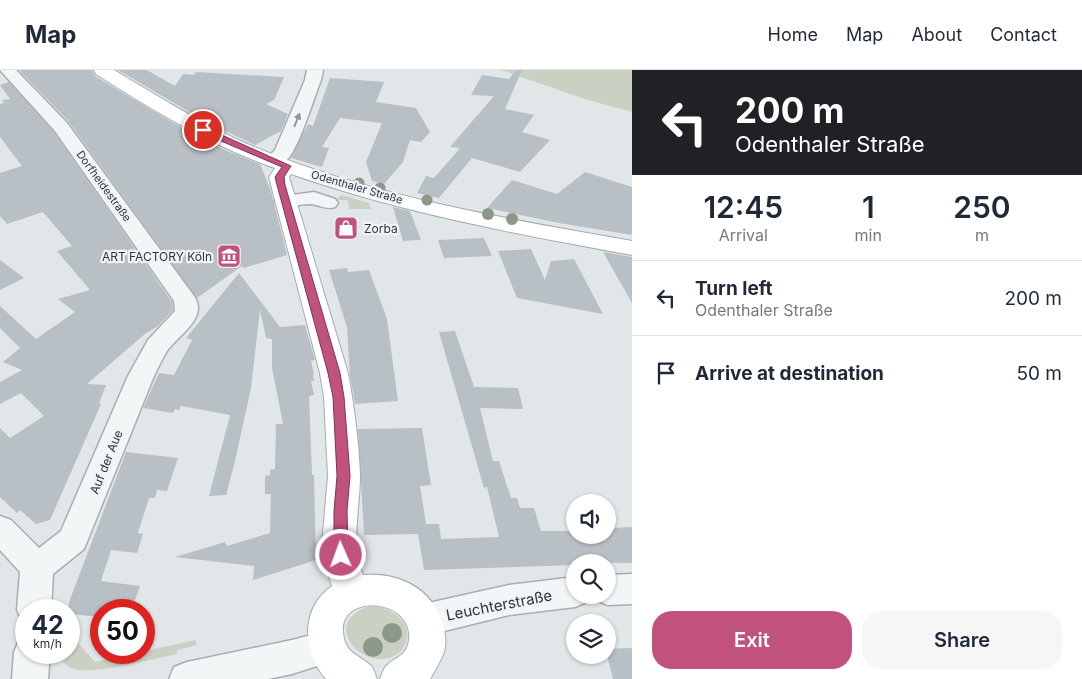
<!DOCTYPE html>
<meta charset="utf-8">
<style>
:root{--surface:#fff;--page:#f6f6f7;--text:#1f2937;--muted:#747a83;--line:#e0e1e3;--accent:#c1527d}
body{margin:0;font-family:Inter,sans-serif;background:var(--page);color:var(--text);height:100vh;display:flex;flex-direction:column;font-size:19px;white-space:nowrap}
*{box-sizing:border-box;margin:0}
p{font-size:16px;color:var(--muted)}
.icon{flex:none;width:28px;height:28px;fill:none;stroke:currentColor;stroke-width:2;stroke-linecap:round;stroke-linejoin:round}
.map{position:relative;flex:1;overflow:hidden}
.sheet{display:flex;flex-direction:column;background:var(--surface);width:450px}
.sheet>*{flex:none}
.hud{background:#202124;color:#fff;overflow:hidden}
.fabs{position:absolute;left:566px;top:424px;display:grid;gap:10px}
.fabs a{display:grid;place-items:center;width:50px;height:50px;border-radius:50%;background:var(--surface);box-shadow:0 1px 4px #0004;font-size:25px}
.speed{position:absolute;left:15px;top:529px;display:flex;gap:10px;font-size:25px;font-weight:700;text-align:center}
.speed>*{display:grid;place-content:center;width:65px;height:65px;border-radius:50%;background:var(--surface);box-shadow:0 1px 4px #0004;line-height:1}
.speed small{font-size:12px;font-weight:400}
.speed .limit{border:8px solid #d22;background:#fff;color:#111}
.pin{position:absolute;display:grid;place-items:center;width:42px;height:42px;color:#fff;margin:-21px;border:2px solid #fff;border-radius:50%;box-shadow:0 1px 5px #0007}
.me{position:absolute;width:55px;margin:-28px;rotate:358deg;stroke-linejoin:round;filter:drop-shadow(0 0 4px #0008)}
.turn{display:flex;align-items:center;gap:18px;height:105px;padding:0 20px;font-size:22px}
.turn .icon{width:65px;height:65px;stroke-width:2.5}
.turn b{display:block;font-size:35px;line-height:42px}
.eta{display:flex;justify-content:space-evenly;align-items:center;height:85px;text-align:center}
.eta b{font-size:30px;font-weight:600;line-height:35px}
.primary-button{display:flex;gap:10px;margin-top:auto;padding:10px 20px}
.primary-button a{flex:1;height:58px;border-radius:20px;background:var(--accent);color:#fff;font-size:20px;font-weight:600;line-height:58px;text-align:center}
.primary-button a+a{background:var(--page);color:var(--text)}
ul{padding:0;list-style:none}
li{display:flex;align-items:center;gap:15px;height:75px;padding:0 20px;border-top:1px solid var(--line)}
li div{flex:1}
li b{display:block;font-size:19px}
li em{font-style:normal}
header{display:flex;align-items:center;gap:30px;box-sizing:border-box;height:70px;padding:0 25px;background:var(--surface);border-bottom:1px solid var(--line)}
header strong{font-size:24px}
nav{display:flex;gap:28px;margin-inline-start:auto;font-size:18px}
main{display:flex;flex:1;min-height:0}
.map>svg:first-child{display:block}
.green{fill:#cad1c3}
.building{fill:#b9c0c5}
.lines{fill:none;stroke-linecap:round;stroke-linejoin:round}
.minor-casing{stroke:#a7aeb2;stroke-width:3}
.major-casing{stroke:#a2adb3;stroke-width:2}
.minor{fill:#f3f6f7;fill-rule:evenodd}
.major{fill:#fff;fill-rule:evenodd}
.tree{fill:#8c9888}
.oneway{fill:#8f969a}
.route{fill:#c1527d;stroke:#7d3551}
.labels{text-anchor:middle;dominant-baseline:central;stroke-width:4.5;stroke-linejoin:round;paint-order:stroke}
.far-street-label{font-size:11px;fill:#2b373e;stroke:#f1f4f6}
.poi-label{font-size:12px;fill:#2b373e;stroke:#f1f4f6;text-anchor:start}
.street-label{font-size:12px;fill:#2b373e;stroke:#f1f4f6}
.near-street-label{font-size:15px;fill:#2b373e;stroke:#f1f4f6}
</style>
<header>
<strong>Map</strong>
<nav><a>Home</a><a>Map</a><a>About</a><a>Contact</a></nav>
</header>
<main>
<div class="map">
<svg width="632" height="609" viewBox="0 0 632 609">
<rect width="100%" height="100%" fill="#e1e6e8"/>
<path class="green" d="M501 0H632V42L588 30Z
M341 125 369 133 371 139H349L348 130H336Z
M371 536C394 537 421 558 400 582 369 609 314 552 371 536Z
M69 563 95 592 195 570 197 575 177 580V584C156 588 87 607 71 598 64 595 62 589 61 583L69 582Z"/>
<path class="building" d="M19 0H92L95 6 182 58 227 81 260 94 271 121 287 185 244 198 242 196 197 228 69 52Z
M118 0H147L175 16 183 4 194 5 196 2 284 7 274 30 266 34 288 44 281 61 255 75 206 52Z
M516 0H522L505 39 534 45 522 62 550 70 520 102 472 88 439 128 417 123 426 106 434 108 460 78 450 77 494 26 471 25 482 5 509 9Z
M330 8 384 12 376 32 416 38 430 62 421 72 410 70 403 92 384 114 372 111 366 92 382 53 340 48 322 77 329 78 322 97 291 88 308 54 313 56Z
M9 12 54 62 172 232 173 240 158 256 146 263 87 314 106 315 99 333 101 334 50 450 36 454 20 440 17 443 0 427V358L10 368 44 346 21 323 0 334V312L22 300 3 292 20 278 0 258V236L36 269 75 242 58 229 90 220 57 181 72 176 43 142 7 154 0 146V103L22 96 0 67V34L4 33 2 30 10 29 0 15Z
M585 102 632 117V165L559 153 487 138 512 110 557 124Z
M393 137 410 141 421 170 403 171Z
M484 168 492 186 444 188 438 170Z
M531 179 545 210 551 191 574 189 603 244 517 228 498 181Z
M603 182 632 187V233Z
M0 190 24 208 0 220Z
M347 198 348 202 369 200 387 249 398 331 355 334 350 306 347 257 329 200Z
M239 203 280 257 305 255 315 290 311 291 314 305H313L314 311H311L314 325 309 326 312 405H314L316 490 253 510 254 496 175 487 225 472 227 476 270 463 271 424H265V406L270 405V400L275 399 276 354H283L272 298V269L266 268 260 240 251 318 235 391 226 425 209 426 230 345 181 336 179 340 175 339 173 343 143 338 159 303 174 305 192 270 186 268Z
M455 261 474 317 518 318 523 339 480 338 493 391H499L511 428H517L520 438H534L541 461H575V465H608V458L632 457V493L575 492V495L424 500 418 464 364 465 358 359 422 358 431 415 420 416 426 454H439L441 469 499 467 487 417 484 418 439 262Z
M126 382 178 388 167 421 157 420 155 428H149L138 463 143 464 137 483 111 480 101 511 140 516 133 536 117 535 115 540H101V547L69 544V532Z
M632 578V609H613L608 590V579Z"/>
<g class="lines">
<g class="minor-casing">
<path id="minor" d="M0 0H16L67 53 194 226C209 248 178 265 167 281 162 289 158 298 154 306L84 479 53 504 51 540H26V552L22 551 17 540 20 502 0 480V446L11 450 39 478 61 461 128 306 148 270 175 241 174 231 55 61Z
M307 0H323L321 10C314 27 298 82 285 92 280 97 274 97 267 95L264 91 275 80 305 10Z
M314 122 335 129 338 133 335 137C326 140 320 135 311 134 299 134 289 138 278 135L275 131 278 127Z
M632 504V534L608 535 596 530 594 525H608V505Z
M575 507V525H590L587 532 575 537 509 545 424 566 412 561 407 550 412 539 424 534 509 515Z
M327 561 339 565 345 577 339 589 292 604 268 609H169L174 597 187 592 292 570Z
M26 568V582H50L48 609H12L14 582 19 570Z"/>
</g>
<g class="major-casing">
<path id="major" d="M94 0H114C154 24 194 49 236 69 361 125 498 147 632 171V185C517 164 402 143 291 104L289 107 348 303C354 336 359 372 360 406 360 440 350 473 363 505 397 502 431 517 442 552 445 562 447 571 444 582 441 591 435 600 430 609H380C382 605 383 599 387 595 394 588 405 586 408 575 420 529 339 521 343 562 345 584 357 583 370 595 374 598 375 605 377 609H326C302 582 300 538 332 516L325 495 322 474 328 406 324 327 320 303 269 107 275 98C211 76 153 40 96 4Z"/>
</g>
<use href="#minor" class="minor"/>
<use href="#major" class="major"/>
</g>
<g class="tree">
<circle cx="359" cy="113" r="5.5"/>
<circle cx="380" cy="118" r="5.5"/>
<circle cx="427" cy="130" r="5.5"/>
<circle cx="488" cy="144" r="6"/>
<circle cx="512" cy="149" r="6"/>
<circle cx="392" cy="563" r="10"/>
<circle cx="373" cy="577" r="10"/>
</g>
<defs><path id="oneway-solid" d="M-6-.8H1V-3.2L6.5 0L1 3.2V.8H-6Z" transform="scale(1.25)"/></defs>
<use class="oneway" href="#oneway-solid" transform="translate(297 50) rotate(-68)"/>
<path class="route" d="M200 58H206L291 96 284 107 285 115 340 303 344 327 350 406 347 441 348 485 346 489 341 491 336 489 334 485V441L337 406 333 327 328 303 277 115 275 107 282 97 200 62Z"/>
<defs>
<g id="shop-square" transform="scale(1.25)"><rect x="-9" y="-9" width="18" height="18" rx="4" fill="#c1527d" stroke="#f1f4f6"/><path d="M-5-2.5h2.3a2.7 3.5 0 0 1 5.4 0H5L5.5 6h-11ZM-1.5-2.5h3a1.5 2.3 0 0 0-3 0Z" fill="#fff"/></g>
<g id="museum-square" transform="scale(1.25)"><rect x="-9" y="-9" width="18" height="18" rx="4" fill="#c1527d" stroke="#f1f4f6"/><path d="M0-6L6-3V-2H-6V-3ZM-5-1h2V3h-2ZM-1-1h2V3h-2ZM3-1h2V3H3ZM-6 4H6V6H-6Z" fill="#fff"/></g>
</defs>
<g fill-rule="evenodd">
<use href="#shop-square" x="346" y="158"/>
<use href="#museum-square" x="229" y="186"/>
</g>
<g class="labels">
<g class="far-street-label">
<text transform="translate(104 116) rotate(54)">Dorfheidestraße</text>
<text transform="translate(357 117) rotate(16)">Odenthaler Straße</text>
</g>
<g class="poi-label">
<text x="364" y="158">Zorba</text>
<text x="212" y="186" text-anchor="end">ART FACTORY Köln</text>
</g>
<g class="street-label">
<text transform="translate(106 392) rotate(-68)">Auf der Aue</text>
</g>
<g class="near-street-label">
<text transform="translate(499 535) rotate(-11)">Leuchterstraße</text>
</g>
</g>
</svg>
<div class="fabs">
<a><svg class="icon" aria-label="sound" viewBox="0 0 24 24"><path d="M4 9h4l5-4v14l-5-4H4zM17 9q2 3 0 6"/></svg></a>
<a><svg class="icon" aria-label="search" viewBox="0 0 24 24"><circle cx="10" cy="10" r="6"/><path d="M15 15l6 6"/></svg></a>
<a><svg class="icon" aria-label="layers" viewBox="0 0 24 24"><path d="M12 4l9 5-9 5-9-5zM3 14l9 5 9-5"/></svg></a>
</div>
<div class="speed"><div>42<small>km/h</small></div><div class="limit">50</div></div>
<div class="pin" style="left:203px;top:60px;background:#d93025"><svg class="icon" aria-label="arrive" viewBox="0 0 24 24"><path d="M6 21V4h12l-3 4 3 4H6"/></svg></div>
<svg class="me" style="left:341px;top:485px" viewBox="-20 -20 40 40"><circle r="17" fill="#c1527d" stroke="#fff" stroke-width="3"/><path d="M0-11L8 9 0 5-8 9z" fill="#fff"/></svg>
</div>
<section class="sheet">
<div class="hud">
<div class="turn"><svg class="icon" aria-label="left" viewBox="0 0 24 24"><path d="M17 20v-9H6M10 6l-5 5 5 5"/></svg><div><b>200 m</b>Odenthaler Straße</div></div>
</div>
<div class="eta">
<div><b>12:45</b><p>Arrival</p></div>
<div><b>1</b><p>min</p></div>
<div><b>250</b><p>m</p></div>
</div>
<ul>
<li><svg class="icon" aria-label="left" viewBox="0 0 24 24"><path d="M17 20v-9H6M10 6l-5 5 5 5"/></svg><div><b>Turn left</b><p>Odenthaler Straße</p></div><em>200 m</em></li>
<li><svg class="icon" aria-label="arrive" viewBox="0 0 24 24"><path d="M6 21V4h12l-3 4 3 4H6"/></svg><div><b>Arrive at destination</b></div><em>50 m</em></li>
</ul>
<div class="primary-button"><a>Exit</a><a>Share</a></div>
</section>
</main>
